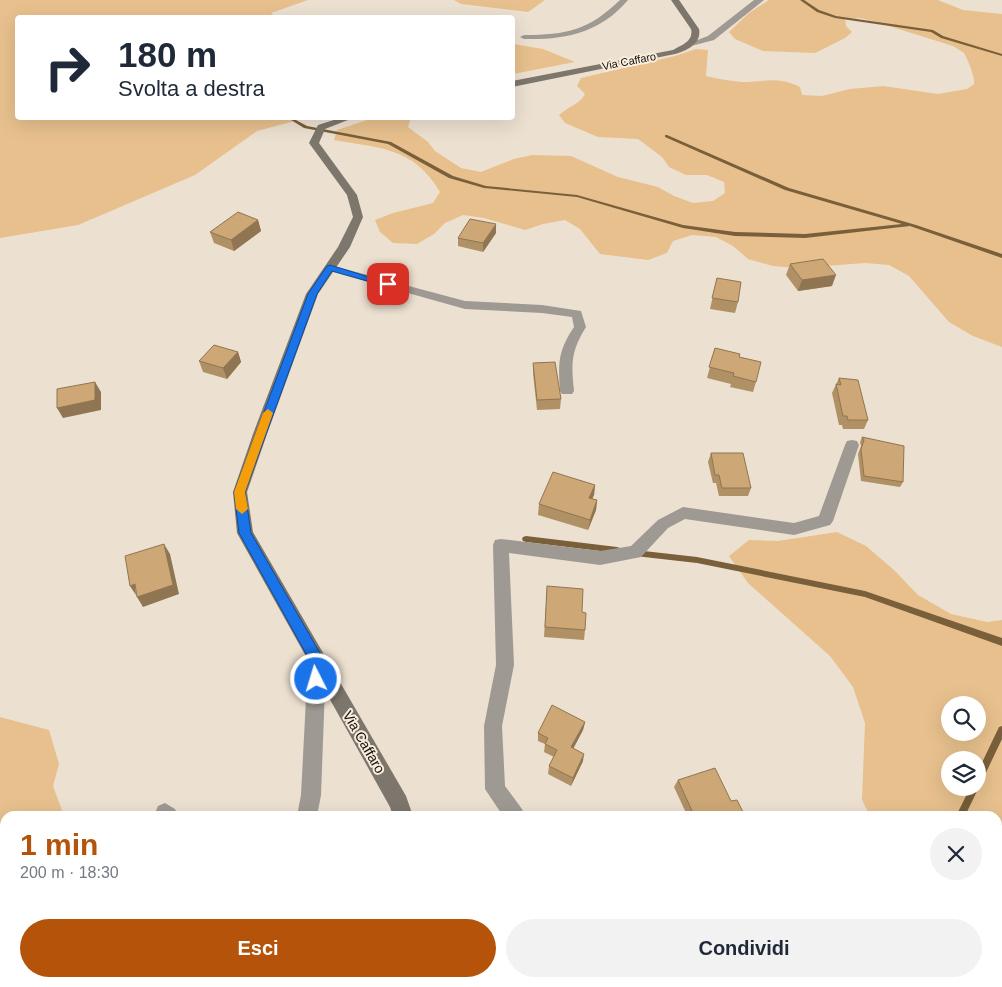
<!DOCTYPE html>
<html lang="it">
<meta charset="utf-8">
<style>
:root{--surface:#fff;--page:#f2f2f3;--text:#1f2937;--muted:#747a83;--accent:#b45309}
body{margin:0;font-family:Helvetica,sans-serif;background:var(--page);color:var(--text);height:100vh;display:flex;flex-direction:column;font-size:19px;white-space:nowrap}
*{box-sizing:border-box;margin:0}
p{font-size:16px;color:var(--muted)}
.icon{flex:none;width:28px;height:28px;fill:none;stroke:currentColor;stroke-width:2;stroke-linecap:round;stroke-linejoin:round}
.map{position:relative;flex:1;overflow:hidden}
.details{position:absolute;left:0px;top:811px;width:1002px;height:176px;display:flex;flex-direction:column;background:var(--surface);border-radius:15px 15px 0 0;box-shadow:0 5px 20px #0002}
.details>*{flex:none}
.hud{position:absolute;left:15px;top:15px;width:500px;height:105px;border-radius:5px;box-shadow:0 5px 20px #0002;background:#fff;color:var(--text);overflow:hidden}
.fabs{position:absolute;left:941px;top:696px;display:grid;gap:10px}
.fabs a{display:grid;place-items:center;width:45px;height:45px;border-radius:50%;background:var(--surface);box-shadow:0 5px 20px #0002;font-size:25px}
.pin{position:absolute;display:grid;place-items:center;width:42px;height:42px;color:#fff;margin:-21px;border-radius:10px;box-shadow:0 2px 8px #0006}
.me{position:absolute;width:55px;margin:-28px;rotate:355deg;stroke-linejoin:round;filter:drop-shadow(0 0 4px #0008)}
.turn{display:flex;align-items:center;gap:18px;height:105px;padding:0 20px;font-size:22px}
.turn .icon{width:65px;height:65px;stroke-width:2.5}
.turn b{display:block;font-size:35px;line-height:42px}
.round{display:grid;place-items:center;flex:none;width:52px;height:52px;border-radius:26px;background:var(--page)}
.summary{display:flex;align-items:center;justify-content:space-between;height:85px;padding:0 20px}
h1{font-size:30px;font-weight:700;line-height:38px;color:var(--accent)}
.primary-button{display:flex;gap:10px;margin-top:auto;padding:10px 20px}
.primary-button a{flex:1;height:58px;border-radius:30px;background:var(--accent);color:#fff;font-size:20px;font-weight:700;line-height:58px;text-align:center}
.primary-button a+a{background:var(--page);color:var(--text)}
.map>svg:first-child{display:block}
.green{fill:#e7c08d;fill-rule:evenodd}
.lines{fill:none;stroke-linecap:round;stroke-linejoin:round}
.stream{fill:#795f3a;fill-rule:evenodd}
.street{fill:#9e9992;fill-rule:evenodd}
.secondary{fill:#7d766c;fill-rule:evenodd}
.wall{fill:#b09065}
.shaded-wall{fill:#907552}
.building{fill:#cda775;stroke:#907552}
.route{fill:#1a73e8;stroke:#114b97}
.slow{fill:#f59e0b}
.labels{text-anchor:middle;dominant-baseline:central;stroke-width:4;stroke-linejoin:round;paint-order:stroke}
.far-street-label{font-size:11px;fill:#15110c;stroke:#f9eddd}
.street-label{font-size:14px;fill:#15110c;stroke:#f9eddd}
</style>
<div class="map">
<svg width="1002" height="987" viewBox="0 0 1002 987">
<rect width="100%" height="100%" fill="#ece0d0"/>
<path class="green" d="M0 0H308L271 13 275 17 18 18V118H306L257 131 195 175 78 225 0 238Z
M454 0H545L528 12 461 4Z
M769 0H938L963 10 1002 14V347L973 336 949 322 909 276 889 265 865 263 797 268 773 266 748 259 733 246 716 237 692 235 673 241 667 253 648 260 600 254 580 229 565 220 543 224 525 230 484 218 463 215 445 223 434 234 417 244 393 243 380 232 375 220 393 213 433 203 440 192C414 147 379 148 334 140L337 130 373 118H411L408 127 428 142 435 151 461 168 481 172 514 159 532 155 571 156 618 177 658 187 674 196 693 203 713 201 725 193 724 182 707 175H686L669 167 662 157 638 139 598 137 565 123 559 115C569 106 579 105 585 94L577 86 581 78 675 56 696 49 708 50 706 76C718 79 730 81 742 82 765 82 777 76 800 87L802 95 822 96 850 89 883 86 938 94 967 89 974 84C975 77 968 60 964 53L953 46 876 22 860 18 845 19 846 26 852 32 845 38 815 53 763 51 735 39 729 32 749 13Z
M513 44 543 49 575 62 513 74Z
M837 532 866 546 894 570 918 595 951 614 987 622 1002 620V868L998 866V816H870L862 800 865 723 853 687 830 656 748 583 729 556 749 540 778 541ZM950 705H978V732H950ZM950 760H978V788H950Z
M0 717 49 730 59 764 53 786 64 816H5V982H121L122 987H0Z"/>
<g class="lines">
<path class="stream" d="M800 0H804L819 10 836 16 933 30 943 36 1002 54V56L941 38 931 32 835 18 817 12Z
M288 118H292L307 126 391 142 453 176 486 186 577 195 683 225 735 232 805 234 902 224 785 190 665 137V135H667L789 188 916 225 1002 254V258L910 226 805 238 735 236 683 228 577 197 484 188 449 178 388 144 304 128Z
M526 536 617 547 620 548 621 550 620 552 617 553 526 542 523 541 522 539 523 537Z
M635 550 697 557 865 591 1002 638V646L865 597 697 563 635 556 632 555 631 553 632 551Z
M1002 726V739L981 783 978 784V771L999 727Z
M978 786V788L977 791 965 816H956L970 788H978Z
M823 982H834L832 987H821Z"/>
<path class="street" d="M620 0H628C600 33 565 40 524 39L520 37 524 35C567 35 589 30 620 0Z
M754 0H764L714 40 691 46 687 44 708 36Z
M330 265 465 301 542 305 581 311 586 327C571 351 571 363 574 391L572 394H562L560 391C558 363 558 351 574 327L572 317 542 313 465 309 326 270 324 268 326 266Z
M852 440 857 441 859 445 833 521 830 525 794 535 685 519 668 528 641 557 600 565 509 553 514 665 502 726 505 786 522 809 525 816H503L485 789 484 726 496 665 493 545 495 540 501 539 600 551 631 546 658 520 683 507 794 523 819 516 845 445 847 441Z
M317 652 323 654 326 660 321 795 317 816H297L301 795 308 660 311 654Z
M165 803 175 809 178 816H156L155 813 158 806Z
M604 982H626L627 987H605Z"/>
<path class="secondary" d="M671 0H679L699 29C702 43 687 51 675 54L512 87V81L673 50C682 45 694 41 691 29Z
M340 118H353L325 129 319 143 357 195 363 217 350 247 318 294 267 434 247 492 253 532 406 796 413 816H393L390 807 237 533 233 492 253 434 306 294 338 247 353 217 347 195 309 143 318 125Z
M445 982H467L469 987H447Z"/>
</g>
<path class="wall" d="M258 220 261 231 234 251 214 243 210 232Z
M496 233 483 252 458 246V238Z
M790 264 832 286 798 291 786 275Z
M717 278 738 302 735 313 710 309Z
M715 348 739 357 756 382 753 392 730 387 731 384 707 378Z
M238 352 241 362 227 379 203 372 199 361Z
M533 363 561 399 560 409 537 410 533 373Z
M839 378 868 420 864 429H843L842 425H839L832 393Z
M862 437 903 482 900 487 861 481 858 454 861 446 860 442Z
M711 453 751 488 748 496H719L716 483H713L708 462Z
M595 485 594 495 592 499 597 500 596 510 588 530 538 515 539 504Z
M547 586 582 612 585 630 584 640 544 637Z
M585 722 583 730 573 748 583 761 571 786 548 774 549 766 554 757 544 752 545 744 538 741V733Z
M678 780 731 801 687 815 674 787Z
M1002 953V968L998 961V955Z"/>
<path class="shaded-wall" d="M258 220 261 231 234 251 231 240Z
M496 224V233L483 252V243Z
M836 275 832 286 798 291 802 280Z
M238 352 241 362 227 379 223 368Z
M95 382 101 392V410L63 418 57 408Z
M595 485 594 495 588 508 589 498Z
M597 500 596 510 588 530 590 520Z
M164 544 170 554 179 594 143 607 137 597Z
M135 584 136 595 130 586Z
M585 722 583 730 570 755 571 747Z
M584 754 583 761 571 786 573 778Z"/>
<path class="building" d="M238 212 258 220 231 240 210 232Z
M470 219 496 224 483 243 458 238Z
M823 259 836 275 802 280 790 264Z
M717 278 741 282 738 302 712 298Z
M214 345 238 352 223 368 199 361Z
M715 348 740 354 739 357 761 362 756 382 733 376 734 373 709 367Z
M555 362 561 399 537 400 533 363Z
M839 378 858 380 868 420H848L847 416H843L836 384 841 385Z
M95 382V400L57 408V389Z
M862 437 904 446 903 482 864 476 861 449 864 440Z
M711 453H743L751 488H722L719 475H715Z
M553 472 595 485 589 498 597 500 590 520 539 504Z
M164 544 173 585 137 597 135 584 130 586 125 556Z
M547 586 583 589 582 612 586 613 585 630 545 627Z
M552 705 585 722 571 747 584 754 573 778 549 766 557 750 545 744 548 738 538 733Z
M715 768 731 801 737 800 745 816H685L693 813 678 780Z"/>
<path class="route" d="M330 265 392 284 388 287 332 271 317 294 245 492 251 533 324 660 321 684 316 686 311 684 309 679 310 661 239 533 234 492 308 294 327 266Z"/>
<path class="slow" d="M268 409 273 413 245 492 248 509 242 514 236 509 234 492 263 413Z"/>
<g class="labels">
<g class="far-street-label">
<text transform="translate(629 61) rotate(-11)">Via Caffaro</text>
</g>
<g class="street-label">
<text transform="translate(364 742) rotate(60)">Via Caffaro</text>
</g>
</g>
</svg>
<div class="fabs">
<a><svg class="icon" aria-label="search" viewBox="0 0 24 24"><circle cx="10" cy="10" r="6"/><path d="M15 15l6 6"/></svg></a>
<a><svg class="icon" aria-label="layers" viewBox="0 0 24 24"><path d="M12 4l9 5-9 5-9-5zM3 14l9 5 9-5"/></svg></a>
</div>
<div class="pin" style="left:388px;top:284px;background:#d93025"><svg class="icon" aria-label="arrive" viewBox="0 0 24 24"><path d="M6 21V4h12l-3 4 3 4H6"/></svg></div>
<svg class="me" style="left:316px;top:679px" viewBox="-20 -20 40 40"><circle r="17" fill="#1a73e8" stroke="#fff" stroke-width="3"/><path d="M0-11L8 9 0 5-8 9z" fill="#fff"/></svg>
<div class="hud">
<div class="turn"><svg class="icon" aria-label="right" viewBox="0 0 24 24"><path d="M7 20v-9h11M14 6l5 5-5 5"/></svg><div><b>180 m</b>Svolta a destra</div></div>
</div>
<section class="details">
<div class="summary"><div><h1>1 min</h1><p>200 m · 18:30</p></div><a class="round"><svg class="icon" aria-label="close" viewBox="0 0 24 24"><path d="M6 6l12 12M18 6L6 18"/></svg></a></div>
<div class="primary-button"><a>Esci</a><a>Condividi</a></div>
</section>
</div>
